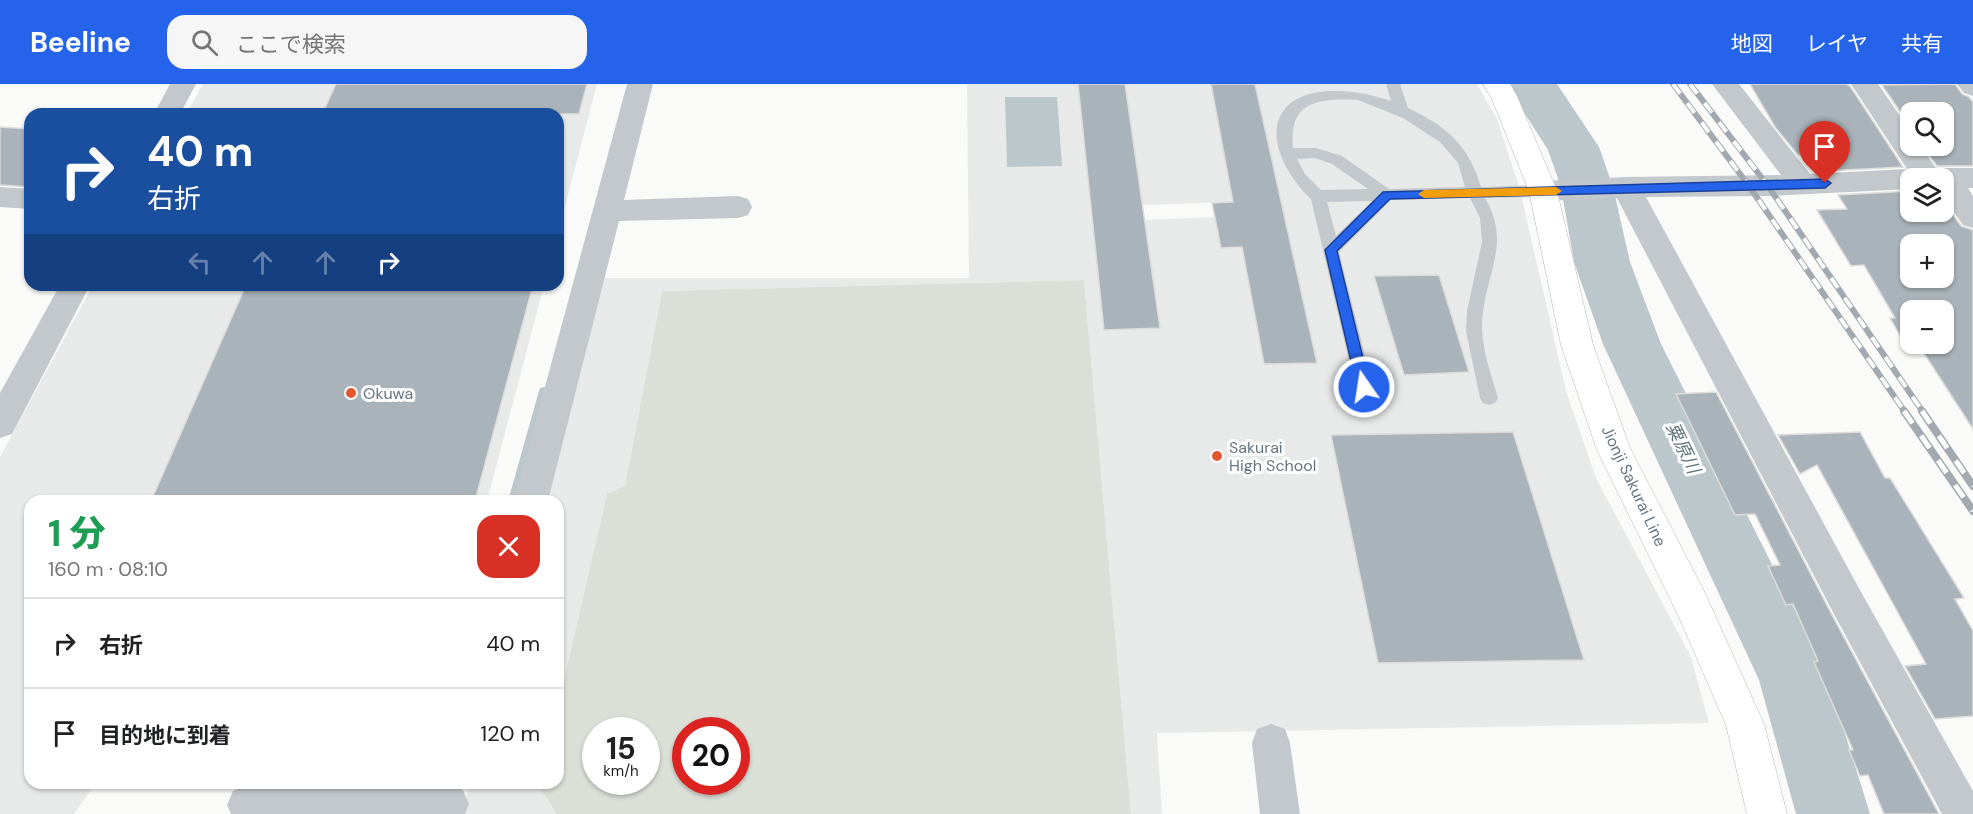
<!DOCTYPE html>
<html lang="ja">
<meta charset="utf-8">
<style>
:root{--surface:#fff;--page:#f6f6f6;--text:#202124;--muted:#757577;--line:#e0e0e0;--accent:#2563eb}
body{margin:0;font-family:"DM Sans","Noto Sans JP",sans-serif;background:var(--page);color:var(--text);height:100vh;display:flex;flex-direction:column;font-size:22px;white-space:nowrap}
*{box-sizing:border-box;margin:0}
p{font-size:20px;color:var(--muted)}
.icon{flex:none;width:33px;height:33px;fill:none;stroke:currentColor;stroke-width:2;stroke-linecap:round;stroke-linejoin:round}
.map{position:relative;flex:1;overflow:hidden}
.panel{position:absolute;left:24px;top:411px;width:540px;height:294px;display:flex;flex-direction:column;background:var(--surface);border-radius:18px;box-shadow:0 2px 4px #0004}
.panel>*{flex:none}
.hud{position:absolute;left:24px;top:24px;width:540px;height:183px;border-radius:18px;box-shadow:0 2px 4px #0004;background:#1a4fa0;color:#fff;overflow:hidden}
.tools{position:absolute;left:1900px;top:18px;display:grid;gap:12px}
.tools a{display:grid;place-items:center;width:54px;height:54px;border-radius:12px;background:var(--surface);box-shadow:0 2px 4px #0004;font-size:30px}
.speed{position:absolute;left:582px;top:633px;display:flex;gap:12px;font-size:30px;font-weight:700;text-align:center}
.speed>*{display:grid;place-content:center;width:78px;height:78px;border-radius:50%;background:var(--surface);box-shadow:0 2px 4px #0004;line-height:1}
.speed small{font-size:15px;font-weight:400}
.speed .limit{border:9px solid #d22;background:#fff;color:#111}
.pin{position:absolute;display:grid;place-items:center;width:51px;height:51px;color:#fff;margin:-62px -26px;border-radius:50% 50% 50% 0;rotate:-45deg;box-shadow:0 0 6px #0007}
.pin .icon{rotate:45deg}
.me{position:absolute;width:66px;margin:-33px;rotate:347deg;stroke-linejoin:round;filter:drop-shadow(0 0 4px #0008)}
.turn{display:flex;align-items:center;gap:21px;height:126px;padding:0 24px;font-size:27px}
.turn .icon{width:78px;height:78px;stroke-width:2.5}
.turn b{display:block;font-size:42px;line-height:51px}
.lanes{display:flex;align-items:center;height:57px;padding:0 24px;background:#0003;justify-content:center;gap:30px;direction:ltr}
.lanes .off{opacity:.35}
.round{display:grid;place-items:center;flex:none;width:63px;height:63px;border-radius:18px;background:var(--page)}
.overview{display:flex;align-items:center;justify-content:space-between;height:102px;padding:0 24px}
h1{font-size:36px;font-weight:800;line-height:45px;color:#1e9e55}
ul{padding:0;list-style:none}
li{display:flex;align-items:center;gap:18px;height:90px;padding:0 24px;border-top:2px solid var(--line)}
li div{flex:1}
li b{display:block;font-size:22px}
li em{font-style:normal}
header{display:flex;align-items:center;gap:36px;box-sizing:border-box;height:84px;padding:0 30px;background:var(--accent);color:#fff}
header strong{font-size:28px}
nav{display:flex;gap:33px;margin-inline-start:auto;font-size:21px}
.search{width:420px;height:54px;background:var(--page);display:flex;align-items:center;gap:15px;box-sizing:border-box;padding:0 21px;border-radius:18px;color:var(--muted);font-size:22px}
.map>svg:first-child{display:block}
.built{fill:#e8e9e9;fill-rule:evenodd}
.green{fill:#dadfd7;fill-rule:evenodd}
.water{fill:#bbc7cb}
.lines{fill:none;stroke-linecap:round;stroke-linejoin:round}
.stream{fill:#bbc7cb;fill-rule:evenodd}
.river{fill:#bbc7cb;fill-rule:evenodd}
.building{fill:#aab3b9;stroke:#dcdcda;stroke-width:1.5;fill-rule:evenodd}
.secondary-casing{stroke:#b3babf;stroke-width:1}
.service{fill:#c3c8cc;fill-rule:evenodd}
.minor{fill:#c3c8cc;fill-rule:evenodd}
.tertiary{fill:#c3c8cc;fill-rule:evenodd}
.secondary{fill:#fff;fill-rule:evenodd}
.rail-far1-casing{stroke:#a2aab0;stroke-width:6}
.rail-casing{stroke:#a2aab0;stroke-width:8}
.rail-far1{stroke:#fff;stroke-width:4;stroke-dasharray:12;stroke-linecap:butt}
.rail{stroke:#fff;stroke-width:5;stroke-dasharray:15;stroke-linecap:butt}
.route{fill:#2563eb;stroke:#184099;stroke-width:1.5}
.slow{fill:#f59e0b}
.poi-dot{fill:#e4572e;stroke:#fff;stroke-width:2}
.labels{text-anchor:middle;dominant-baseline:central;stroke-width:6;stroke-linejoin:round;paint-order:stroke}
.poi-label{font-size:16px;fill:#657683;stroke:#fff;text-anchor:start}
.street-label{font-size:16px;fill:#657683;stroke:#fff}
.water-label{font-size:18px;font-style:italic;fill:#60757c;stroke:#fff}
</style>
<header>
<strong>Beeline</strong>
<div class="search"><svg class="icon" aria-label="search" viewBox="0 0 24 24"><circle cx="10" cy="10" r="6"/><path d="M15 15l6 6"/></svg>ここで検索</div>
<nav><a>地図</a><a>レイヤ</a><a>共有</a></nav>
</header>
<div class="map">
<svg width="1973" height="730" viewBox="0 0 1973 730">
<rect width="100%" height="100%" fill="#fafaf8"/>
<path class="built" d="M203 0H597L558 149V30H186Z
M967 0H1078L1104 245 1144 136 1215 133 1221 164 1242 163 1265 280 1317 279 1255 0H1477L1497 35 1520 106 1566 307 1596 394 1691 573 1709 639 1157 649 1162 730H1131L1084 196 662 207 625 402 607 410 558 621V417H543L600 194H969ZM1374 192 1468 288 1404 290ZM1513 348 1583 576 1378 579 1331 351Z
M1125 0H1211L1233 118 1142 121Z
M93 201H544L487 417H30V699H96L74 730H0V373Z
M470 699H540L539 703 557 730H462Z"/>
<path class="green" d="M1084 196 1131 730H557L539 703 540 699H558V621L607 410 625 402 662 207ZM646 646V698H596V646ZM736 646V698H686V646Z"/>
<path class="water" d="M1005 13H1057L1062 82 1007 83Z"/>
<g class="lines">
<path class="stream" d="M544 303 548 304 549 307 518 417H508L539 307 540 304Z"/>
<path class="river" d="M1506 0H1557L1599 63 1613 103 1630 178 1661 260 1816 568 1827 592 1870 730H1796L1759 596 1603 260 1574 178 1561 103 1548 66Z"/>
</g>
<path class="building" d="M336 0H587L579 30H322Z
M1078 0H1125L1160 244 1104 246Z
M1211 0H1255L1317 279 1264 280 1242 163 1221 164 1212 119 1233 118Z
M1750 0H1846L1850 2 1903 83 1824 87 1815 71H1798L1775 43Z
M1955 0 1962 10 1969 13 1973 18V82H1937L1922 62H1944V28H1911V44L1882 1Z
M0 43 30 45V103L0 101Z
M1911 107V128H1944V118L1961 142 1973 146V345L1918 260H1944V226H1911V259L1905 260 1890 234H1895L1864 181 1851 182 1817 126 1847 125 1838 111ZM1911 160H1944V194H1911Z
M1439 191 1469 288 1404 291 1374 192Z
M246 201H533L475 417H151Z
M1716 308 1833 533 1939 730H1884L1868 691 1860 692 1849 666H1853L1814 578 1818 577 1793 520 1786 521 1768 482 1780 481 1755 430 1735 431 1676 310Z
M1513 348 1584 576 1378 579 1331 351Z
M1860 348 1885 394H1890L1964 514 1955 515 1973 547V632L1935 635 1905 582 1926 580 1817 381 1800 390 1778 351Z"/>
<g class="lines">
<g class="secondary-casing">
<path id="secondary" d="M1483 0H1510L1517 12 1557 107 1593 261 1630 364 1705 509 1758 627 1764 640 1787 730H1747L1726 641 1678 531 1597 366 1561 261 1529 107 1491 13Z"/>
</g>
<path class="service" d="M1386 0H1400L1408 24C1446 42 1469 61 1481 103L1543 101 1548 103 1551 107 1548 111 1543 113 1485 114C1513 161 1483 193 1482 241 1482 266 1491 290 1498 314L1495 319 1489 321 1483 319 1480 314 1466 247 1467 227 1482 158 1480 134 1470 114 1391 116 1339 168 1373 303 1370 308 1364 310 1358 308 1355 303 1311 115C1287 93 1258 44 1292 18 1317 0 1364 7 1391 17ZM1358 16 1403 34 1440 58 1458 79 1465 103 1389 105 1342 72 1316 64H1293C1288 17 1319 14 1358 16ZM1315 74 1332 80 1368 105 1321 106 1305 90 1297 75ZM1372 117 1336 152 1327 118Z"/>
<path class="minor" d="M627 0H653L624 116 738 112 748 115 752 123 748 131 738 134 619 137 548 417H514Z
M1712 0H1739L1810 90 1907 85 1851 0H1878L1911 48V62H1920L1936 84H1973V104H1968L1973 112V144L1963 141 1944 114V94H1911V105L1768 112 1646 113 1861 508 1973 707V730H1942L1835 532 1617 114 1543 117 1533 114 1529 107 1533 100 1543 97 1626 93 1781 91Z
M1957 0H1973V12L1964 9Z
M0 103 30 105V125L0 123Z
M1271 640 1285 645 1290 659 1300 730H1260L1252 659 1257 645Z
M449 700 463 706 469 720 465 730H231L227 721 233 707 247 701Z"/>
<path class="tertiary" d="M170 0H196L180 30H154Z
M60 201H90L12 350 0 354V309Z"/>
<use href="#secondary" class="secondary"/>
<g class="rail-far1-casing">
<path id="rail-far1" d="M1673 0 1749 102 1905 328
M1690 0 1768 102 1923 328"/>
</g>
<g class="rail-casing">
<path id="rail" d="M1904 327 1973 427
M1922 327 1973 402"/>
</g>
<use href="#rail-far1" class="rail-far1"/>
<use href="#rail" class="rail"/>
</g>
<path class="route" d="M1825 95 1831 99 1825 104 1390 115 1337 167 1370 303 1364 309 1357 303 1325 166 1383 108Z"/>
<path class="slow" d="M1556 103 1562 107 1556 111 1424 114 1418 110 1424 106Z"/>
<g class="poi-dot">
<circle cx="351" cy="309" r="6"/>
<circle cx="1217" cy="372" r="6"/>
</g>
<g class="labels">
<g class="poi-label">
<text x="363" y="309">Okuwa</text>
<text x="1229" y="363">Sakurai<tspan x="1229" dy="18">High School</tspan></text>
</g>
<g class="street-label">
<text transform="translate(1634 402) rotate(65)">Jionji Sakurai Line</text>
</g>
<g class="water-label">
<text transform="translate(1683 364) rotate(64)">粟原川</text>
</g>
</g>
</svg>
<div class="tools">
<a><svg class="icon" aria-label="search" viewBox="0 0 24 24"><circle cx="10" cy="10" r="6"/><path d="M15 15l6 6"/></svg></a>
<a><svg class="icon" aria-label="layers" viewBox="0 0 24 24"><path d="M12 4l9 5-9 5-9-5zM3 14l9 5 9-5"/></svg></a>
<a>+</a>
<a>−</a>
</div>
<div class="speed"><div>15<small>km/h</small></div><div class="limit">20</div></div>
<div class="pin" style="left:1825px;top:99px;background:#d93025"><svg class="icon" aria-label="arrive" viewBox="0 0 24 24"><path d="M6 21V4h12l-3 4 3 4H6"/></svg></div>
<svg class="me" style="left:1364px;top:303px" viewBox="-20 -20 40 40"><circle r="17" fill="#2563eb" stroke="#fff" stroke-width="3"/><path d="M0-11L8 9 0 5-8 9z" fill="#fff"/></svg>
<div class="hud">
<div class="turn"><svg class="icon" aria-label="right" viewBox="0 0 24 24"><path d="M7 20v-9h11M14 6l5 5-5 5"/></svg><div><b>40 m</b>右折</div></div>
<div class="lanes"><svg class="icon off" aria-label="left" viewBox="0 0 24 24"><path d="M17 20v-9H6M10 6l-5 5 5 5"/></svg><svg class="icon off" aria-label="ahead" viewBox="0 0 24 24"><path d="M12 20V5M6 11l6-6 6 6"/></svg><svg class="icon off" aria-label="ahead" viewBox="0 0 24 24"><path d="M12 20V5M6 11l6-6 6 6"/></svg><svg class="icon" aria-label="right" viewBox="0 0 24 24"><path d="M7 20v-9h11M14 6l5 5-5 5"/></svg></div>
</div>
<section class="panel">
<div class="overview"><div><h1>1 分</h1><p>160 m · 08:10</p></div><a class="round" style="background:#d93025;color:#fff"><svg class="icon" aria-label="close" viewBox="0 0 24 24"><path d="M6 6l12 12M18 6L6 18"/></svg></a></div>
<ul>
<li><svg class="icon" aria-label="right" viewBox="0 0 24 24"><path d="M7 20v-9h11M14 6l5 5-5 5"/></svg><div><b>右折</b></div><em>40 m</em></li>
<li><svg class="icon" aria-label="arrive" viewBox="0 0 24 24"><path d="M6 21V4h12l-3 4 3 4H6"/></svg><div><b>目的地に到着</b></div><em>120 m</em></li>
</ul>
</section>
</div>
